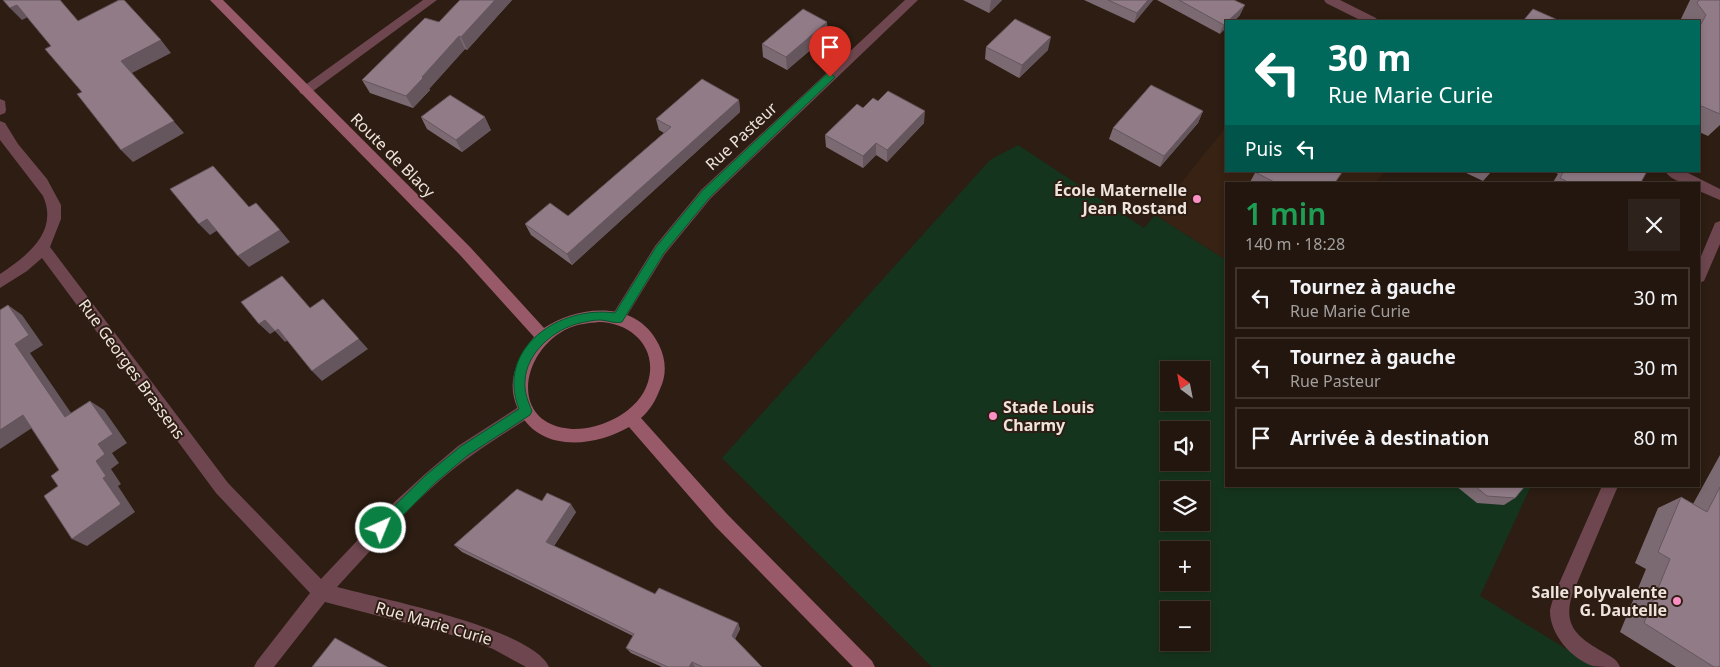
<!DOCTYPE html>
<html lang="fr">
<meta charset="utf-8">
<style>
:root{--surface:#22160e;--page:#2e231c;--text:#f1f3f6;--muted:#a29f9e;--line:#3f352e}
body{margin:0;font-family:"Noto Sans",sans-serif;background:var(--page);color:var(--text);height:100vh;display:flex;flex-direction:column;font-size:19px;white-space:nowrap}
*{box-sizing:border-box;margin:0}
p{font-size:16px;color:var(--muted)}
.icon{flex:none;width:28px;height:28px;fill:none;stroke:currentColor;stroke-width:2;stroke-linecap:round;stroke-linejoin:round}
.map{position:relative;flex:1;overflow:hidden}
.side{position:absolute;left:1225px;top:182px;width:475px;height:305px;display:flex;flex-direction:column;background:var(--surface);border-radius:0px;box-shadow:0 2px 8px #0003,0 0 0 1px var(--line)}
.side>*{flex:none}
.top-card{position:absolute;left:1225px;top:20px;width:475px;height:152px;border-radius:0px;box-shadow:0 2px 8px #0003,0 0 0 1px var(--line);background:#00695c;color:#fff;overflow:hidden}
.needle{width:32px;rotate:328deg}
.controls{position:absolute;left:1160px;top:361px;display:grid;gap:10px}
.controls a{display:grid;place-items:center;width:50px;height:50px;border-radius:0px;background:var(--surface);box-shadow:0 2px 8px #0003,0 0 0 1px var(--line);font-size:25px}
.pin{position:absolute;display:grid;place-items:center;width:42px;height:42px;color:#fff;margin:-51px -21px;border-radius:50% 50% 50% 0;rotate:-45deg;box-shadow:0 0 5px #0007}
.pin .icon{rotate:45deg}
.me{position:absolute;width:55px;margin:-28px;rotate:44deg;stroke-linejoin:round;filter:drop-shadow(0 0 4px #0008)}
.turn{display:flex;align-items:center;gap:18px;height:105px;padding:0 20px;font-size:22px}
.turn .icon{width:65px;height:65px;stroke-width:2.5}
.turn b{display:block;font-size:35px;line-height:42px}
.then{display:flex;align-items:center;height:48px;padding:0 20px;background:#0003;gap:10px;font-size:19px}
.round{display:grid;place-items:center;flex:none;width:52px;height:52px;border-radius:0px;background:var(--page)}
.head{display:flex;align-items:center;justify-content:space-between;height:85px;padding:0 20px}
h1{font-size:30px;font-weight:600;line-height:38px;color:#1e9e55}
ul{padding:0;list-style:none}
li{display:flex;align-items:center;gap:15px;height:62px;margin:0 10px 8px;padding:0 10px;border:2px solid var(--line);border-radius:0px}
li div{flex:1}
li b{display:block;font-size:19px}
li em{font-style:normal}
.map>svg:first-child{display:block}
.built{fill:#372213}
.green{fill:#15341d;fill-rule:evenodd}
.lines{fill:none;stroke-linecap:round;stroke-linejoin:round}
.minor{fill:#6e464f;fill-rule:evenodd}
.tertiary{fill:#6e464f;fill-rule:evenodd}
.secondary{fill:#985969;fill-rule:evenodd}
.wall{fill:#7c6a73}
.shaded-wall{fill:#65565e}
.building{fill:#907b86;stroke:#65565e}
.route{fill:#0b8043;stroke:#07532c}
.poi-dot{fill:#fc8fc3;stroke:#2d1d12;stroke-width:2}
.labels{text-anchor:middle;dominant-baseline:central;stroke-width:4;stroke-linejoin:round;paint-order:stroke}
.street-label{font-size:16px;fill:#efe4dd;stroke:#2d1d12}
.poi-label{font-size:16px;font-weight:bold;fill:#efe4dd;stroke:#2d1d12;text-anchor:end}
</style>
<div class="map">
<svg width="1720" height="667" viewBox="0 0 1720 667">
<rect width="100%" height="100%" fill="#2d1d12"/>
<path class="built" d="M1226 127V171H1384L1375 184H1226V260L1155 215Z"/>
<path class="green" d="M1018 145 1144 228 1155 215 1226 260V486H1531L1480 596 1596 667H932L722 458 990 160ZM1169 370H1201V402H1169ZM1169 430H1201V462H1169ZM1169 490H1201V522H1169ZM1169 550H1201V582H1169ZM1169 610H1201V642H1169Z"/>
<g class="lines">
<path class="minor" d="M423 0H437L309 94H301L299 91 301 88Z
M1324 0H1340L1376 18 1378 21H1362L1326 3Z
M0 99 5 101 6 110 5 113 0 115Z
M0 121 5 123 18 144 47 179 61 205V219L50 247 228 483 321 579 388 508 425 474 458 446 520 406 526 404 532 406 534 411 532 416C511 429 490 442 471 456 420 492 379 542 337 587 378 598 534 629 549 667H526L493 649 467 639 325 602 274 667H254L257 661 310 593 216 493 42 258 27 271 0 288V274C27 256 59 232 43 196L0 140Z
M1665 171H1684L1720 189V200L1699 191V184C1687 184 1672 182 1665 171Z
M1720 221V244L1704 281 1699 283V261L1715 223Z
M1602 486H1618L1572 595C1563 626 1577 637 1603 652 1610 656 1617 659 1620 667 1612 667 1600 667 1593 666 1571 659 1549 633 1550 610 1551 605 1553 600 1554 595Z"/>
<path class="tertiary" d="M905 0H918L711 198 665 254 623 322 618 324 613 322 611 318 613 314 655 246 701 190Z"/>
<path class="secondary" d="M210 0H223L470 247 544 328C580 304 638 300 659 345 666 359 667 375 660 389 656 400 650 410 641 418L727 514 872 661 875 667H853L715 526 629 427C593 448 536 453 517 407 511 392 511 378 518 363 522 354 527 345 534 337L460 255ZM599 322C632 323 658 348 648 382 639 412 601 430 572 429 508 425 520 350 569 328 578 324 589 323 599 322Z"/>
</g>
<path class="wall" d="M460 0H512L467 50 465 49 429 89 430 90 413 108 370 93 362 80 439 22Z
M963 0H1002L989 13Z
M1084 0H1153L1134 23Z
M1157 0H1234L1240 15 1234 21H1226L1220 34Z
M1690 0H1720V125L1708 136 1699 132V21H1680Z
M828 35 787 70 763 57 762 44Z
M986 47 1048 50 1019 78 985 59Z
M739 100 740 112 572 265 531 235 525 224 568 216 664 133 659 130 656 119Z
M863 108 924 123 887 162 876 155 863 168 826 147 825 135Z
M1203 111 1198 123 1160 167 1109 139 1113 128Z
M421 117 491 130 462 152 427 129Z
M1256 171 1335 184H1249Z
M1462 171H1492L1483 181Z
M1553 171H1647L1640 184H1552L1558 174Z
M1720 455V667H1676L1620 632 1646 569 1635 563 1658 508 1681 497 1693 504Z
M1456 486H1525L1515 498 1504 505 1477 503Z
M542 501 576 512 554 546 655 594 738 623 740 629 735 639 762 667H662L631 653 626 648 633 636 462 552 454 545Z"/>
<path class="shaded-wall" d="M495 0H512L467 50 461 37Z
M991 0H1002L989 13Z
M1148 0H1153L1134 23 1137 13Z
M17 5 28 17 22 20 10 8Z
M1245 5 1240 15 1234 21H1228Z
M827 22 828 35 787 70 786 57Z
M1226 22V28L1220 34 1224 25Z
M459 36 465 49 429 89 430 90 413 108 406 96 422 77Z
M1051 37 1048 50 1019 78 1022 65Z
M161 40 171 53 132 73 184 133 133 162 121 150V61Z
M739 100 740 112 572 265 567 254Z
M925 111 924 123 887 162V150Z
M1203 111 1198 123 1160 167 1164 156Z
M485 117 491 130 462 152 456 140Z
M876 143V155L863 168V156Z
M207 219 218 230 210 235 199 224Z
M280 230 290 242 249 267 238 256Z
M323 299 368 349 322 381 312 371Z
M8 305 22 315 43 345 30 353 80 426 65 417 15 344Z
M265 320 278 329 288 340 285 342 275 331 270 334 259 324Z
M90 401 104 410 127 443 112 453 119 463 111 469 121 484 118 486 135 512 87 546 72 539 103 478 96 461 98 444Z
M23 415 38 424 0 449V430Z
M571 504 576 512 552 549 546 542Z
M738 623 740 629 734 641 732 636Z
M335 638 346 644 388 667H387Z
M692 662 695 667H689Z"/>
<path class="building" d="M3 0H60L78 21 119 0H124L161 40 121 61 174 121 121 150 77 94 82 92 45 49 51 46 17 5 10 8Z
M460 0H495L461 37 459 36 422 77 423 78 406 96 362 80 425 18 439 22Z
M1108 0H1148L1137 13Z
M1179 0H1234L1245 5 1228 21H1226V22L1224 25Z
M1699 0H1720V114L1699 105V28L1706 15 1697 3Z
M803 9 827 22 786 57 762 44Z
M1533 9 1560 21H1523Z
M1015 19 1051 37 1022 65 986 47Z
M702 79 739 100 567 254 525 224 550 203 568 216 671 127 656 119Z
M1151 85 1203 111 1164 156 1113 128Z
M888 91 925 111 887 150 876 143 863 156 825 135 857 104 863 108 873 98 878 101Z
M450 95 485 117 456 140 421 117Z
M213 166 249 207 256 203 280 230 238 256 207 219 199 224 170 189Z
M1256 171H1343L1334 184H1278L1255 172Z
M1564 171H1647L1640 184H1564L1566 181 1560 178Z
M282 276 310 308 323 299 359 339 312 371 278 329 275 331 265 320 259 324 241 302Z
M8 305 29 335 15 344 65 417 90 401 113 434 98 444 105 454 96 461 106 476 103 478 121 504 72 539 44 496 58 486 51 476 59 470 23 415 0 430V310Z
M1475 486H1525L1515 498 1487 496Z
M1720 487V667H1714L1644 623 1670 559 1658 552 1681 497 1707 512Z
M517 489 542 501 547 493 571 504 546 542 655 594 659 588 738 623 732 636 762 667H703L692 662 689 667H668L626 648 634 634 454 545Z
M335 638 387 667H312Z"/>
<path class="route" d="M830 73 835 77 833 79 710 197 664 253 622 322C615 324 607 320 599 320 593 320 586 322 580 323 554 329 526 353 525 381 524 392 528 401 532 411L530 415 468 455 435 483 386 532 381 534 377 532 375 528 377 523 426 475 460 447 519 409C495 348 560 305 615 313L656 247 702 191 827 74Z"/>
<g class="poi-dot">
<circle cx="1197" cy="199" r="5"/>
<circle cx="993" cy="416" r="5"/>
<circle cx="1677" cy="601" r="5"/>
</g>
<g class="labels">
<g class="street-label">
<text transform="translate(741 136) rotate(-43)">Rue Pasteur</text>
<text transform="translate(393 155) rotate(45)">Route de Blacy</text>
<text transform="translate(132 369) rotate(54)">Rue Georges Brassens</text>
<text transform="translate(434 623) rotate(16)">Rue Marie Curie</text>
</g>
<g class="poi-label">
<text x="1187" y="190">École Maternelle<tspan x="1187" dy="18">Jean Rostand</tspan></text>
<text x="1003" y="407" text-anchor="start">Stade Louis<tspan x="1003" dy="18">Charmy</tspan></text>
<text x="1667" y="592">Salle Polyvalente<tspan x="1667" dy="18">G. Dautelle</tspan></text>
</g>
</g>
</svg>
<div class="controls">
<a><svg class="needle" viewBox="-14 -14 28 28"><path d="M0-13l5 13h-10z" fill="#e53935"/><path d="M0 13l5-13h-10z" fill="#a29f9e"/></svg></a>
<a><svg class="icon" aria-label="sound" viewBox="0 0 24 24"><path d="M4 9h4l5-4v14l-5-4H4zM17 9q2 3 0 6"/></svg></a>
<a><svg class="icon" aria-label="layers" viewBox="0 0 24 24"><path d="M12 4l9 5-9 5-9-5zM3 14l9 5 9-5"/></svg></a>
<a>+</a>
<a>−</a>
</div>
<div class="pin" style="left:830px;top:77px;background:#d93025"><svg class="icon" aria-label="arrive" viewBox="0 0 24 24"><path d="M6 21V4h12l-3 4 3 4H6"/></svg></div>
<svg class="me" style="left:381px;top:528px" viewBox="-20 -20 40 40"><circle r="17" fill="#0b8043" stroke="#fff" stroke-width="3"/><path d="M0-11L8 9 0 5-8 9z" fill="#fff"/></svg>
<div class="top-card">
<div class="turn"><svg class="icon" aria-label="left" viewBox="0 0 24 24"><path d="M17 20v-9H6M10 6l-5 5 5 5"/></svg><div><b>30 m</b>Rue Marie Curie</div></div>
<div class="then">Puis<svg class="icon" aria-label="left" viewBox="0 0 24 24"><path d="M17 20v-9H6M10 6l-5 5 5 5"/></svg></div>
</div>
<section class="side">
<div class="head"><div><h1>1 min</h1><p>140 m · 18:28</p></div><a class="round"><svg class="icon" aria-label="close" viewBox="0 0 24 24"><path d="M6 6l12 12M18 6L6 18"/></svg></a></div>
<ul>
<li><svg class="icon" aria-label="left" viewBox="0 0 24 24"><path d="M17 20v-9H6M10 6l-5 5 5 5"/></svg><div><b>Tournez à gauche</b><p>Rue Marie Curie</p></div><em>30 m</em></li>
<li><svg class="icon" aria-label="left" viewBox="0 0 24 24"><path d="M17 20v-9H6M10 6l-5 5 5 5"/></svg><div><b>Tournez à gauche</b><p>Rue Pasteur</p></div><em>30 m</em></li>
<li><svg class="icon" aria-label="arrive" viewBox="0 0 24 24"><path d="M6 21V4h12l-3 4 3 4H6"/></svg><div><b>Arrivée à destination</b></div><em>80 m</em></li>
</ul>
</section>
</div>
